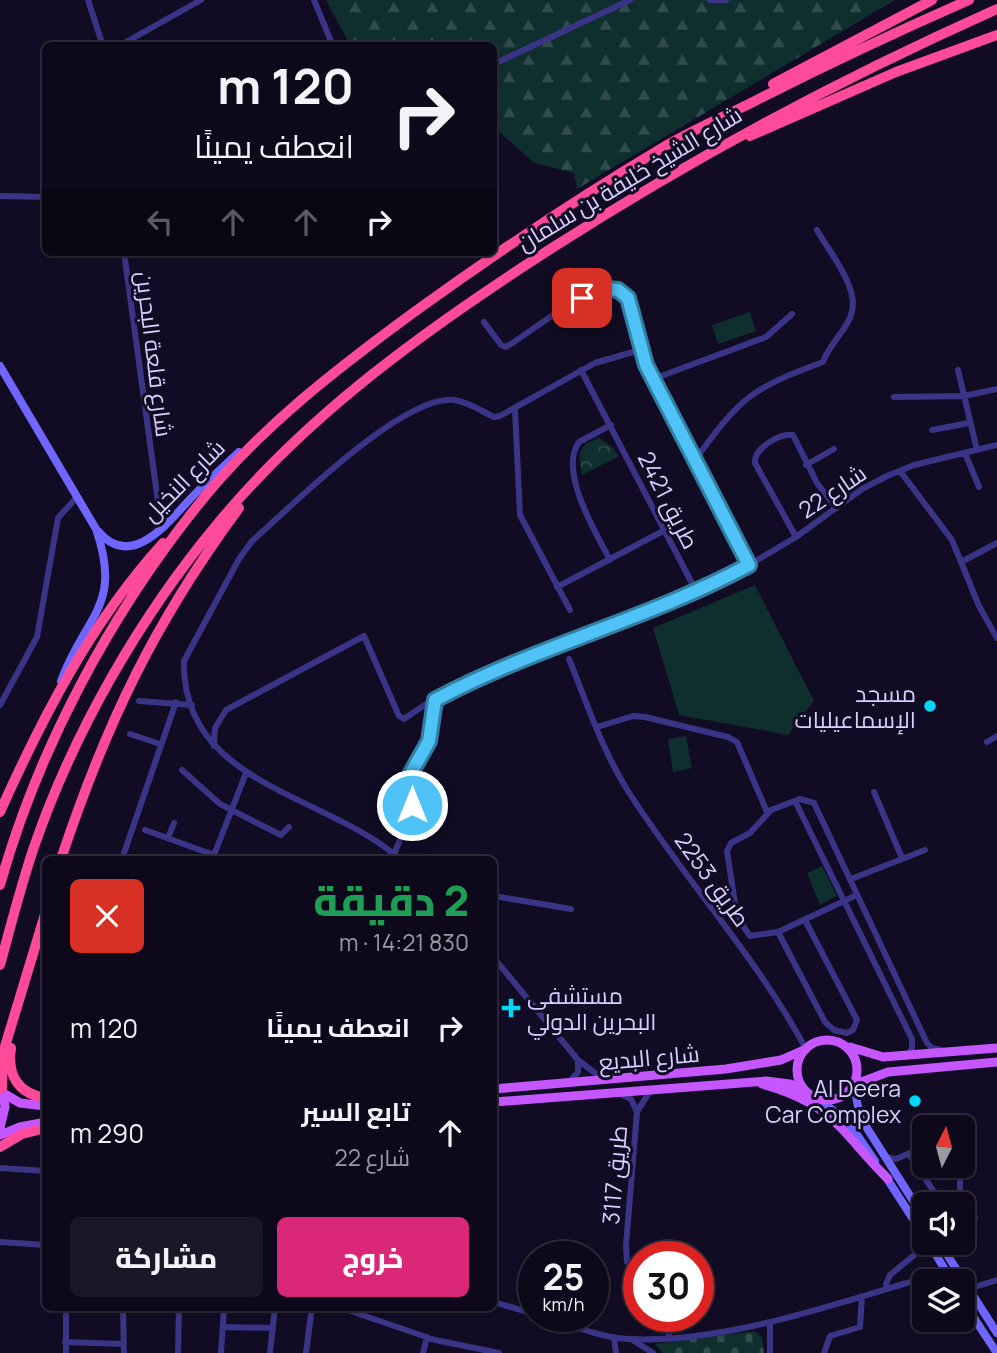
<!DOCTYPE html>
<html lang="ar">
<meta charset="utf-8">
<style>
:root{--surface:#0d091b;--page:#1b1728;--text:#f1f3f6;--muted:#9a9aa3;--line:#2d2a3a;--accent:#db2777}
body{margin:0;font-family:Manrope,Cairo,sans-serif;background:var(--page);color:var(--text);direction:rtl;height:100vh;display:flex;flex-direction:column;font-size:26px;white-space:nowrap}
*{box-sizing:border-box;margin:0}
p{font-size:23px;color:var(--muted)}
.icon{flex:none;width:38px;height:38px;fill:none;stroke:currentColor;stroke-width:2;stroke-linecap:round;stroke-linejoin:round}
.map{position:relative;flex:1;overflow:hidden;direction:ltr}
.sheet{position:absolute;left:42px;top:856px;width:455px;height:455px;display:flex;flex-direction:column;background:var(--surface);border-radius:10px;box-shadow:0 2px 5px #0004,0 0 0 2px var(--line);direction:rtl}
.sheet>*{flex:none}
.top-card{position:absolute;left:42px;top:42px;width:455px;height:214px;border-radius:10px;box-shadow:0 2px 5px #0004,0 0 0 2px var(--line);direction:rtl;background:#0d091b;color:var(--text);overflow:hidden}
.needle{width:46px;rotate:6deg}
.fabs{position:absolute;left:912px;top:1115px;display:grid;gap:14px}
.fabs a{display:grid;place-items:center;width:63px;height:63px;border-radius:10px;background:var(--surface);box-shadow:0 2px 5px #0004,0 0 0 2px var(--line);font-size:35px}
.speed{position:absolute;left:518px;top:1241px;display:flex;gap:14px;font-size:35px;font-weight:700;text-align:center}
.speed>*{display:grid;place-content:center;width:91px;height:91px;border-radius:50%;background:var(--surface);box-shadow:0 2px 5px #0004,0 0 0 2px var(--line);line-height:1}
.speed small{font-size:18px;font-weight:400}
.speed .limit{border:10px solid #d22;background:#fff;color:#111}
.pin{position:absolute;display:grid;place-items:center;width:60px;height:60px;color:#fff;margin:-30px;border-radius:14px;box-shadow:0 4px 10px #0006}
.me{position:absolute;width:77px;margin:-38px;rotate:0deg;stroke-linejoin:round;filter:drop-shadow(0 0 5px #0008)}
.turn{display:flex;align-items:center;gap:24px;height:147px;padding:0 28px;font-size:32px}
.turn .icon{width:91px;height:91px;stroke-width:2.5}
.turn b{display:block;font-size:49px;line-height:60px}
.lanes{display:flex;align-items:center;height:66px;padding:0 28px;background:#0003;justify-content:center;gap:35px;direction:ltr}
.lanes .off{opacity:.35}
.round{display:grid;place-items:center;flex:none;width:74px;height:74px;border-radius:10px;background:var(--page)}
.head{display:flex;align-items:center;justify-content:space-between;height:119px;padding:0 28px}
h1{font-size:42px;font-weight:800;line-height:52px;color:#1e9e55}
.action{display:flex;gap:14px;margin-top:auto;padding:14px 28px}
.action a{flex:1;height:80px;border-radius:10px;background:var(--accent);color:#fff;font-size:28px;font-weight:800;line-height:80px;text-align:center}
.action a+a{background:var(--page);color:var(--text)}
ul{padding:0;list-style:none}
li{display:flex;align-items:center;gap:21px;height:105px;padding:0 28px}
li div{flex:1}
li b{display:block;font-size:26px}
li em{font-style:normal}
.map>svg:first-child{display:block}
.forest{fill:url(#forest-firs)}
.cemetery{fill:url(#cemetery-stones)}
.park{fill:url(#park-crowns)}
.garden{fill:#0f2e2e}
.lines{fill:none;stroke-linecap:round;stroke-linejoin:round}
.street{stroke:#3a3486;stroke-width:6}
.secondary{stroke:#6f66ff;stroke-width:8}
.primary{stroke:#c656ff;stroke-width:9}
.highway{stroke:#ff4a9a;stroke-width:10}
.route-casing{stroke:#337fa1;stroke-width:18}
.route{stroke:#4fc3f7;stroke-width:12}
.poi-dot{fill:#00d8fa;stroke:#110c24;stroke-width:2.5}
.labels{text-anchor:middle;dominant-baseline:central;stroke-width:6;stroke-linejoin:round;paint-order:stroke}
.street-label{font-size:23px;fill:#d6cfff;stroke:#110c24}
.poi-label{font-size:23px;fill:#d6cfff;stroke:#110c24;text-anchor:end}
</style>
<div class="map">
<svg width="997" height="1353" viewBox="0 0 997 1353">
<defs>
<pattern id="forest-firs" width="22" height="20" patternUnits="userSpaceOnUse" patternTransform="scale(1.75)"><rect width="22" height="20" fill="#0f2e2e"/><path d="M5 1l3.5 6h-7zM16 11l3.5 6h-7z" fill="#314b4d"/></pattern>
<pattern id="cemetery-stones" width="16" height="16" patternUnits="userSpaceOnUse" patternTransform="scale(1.75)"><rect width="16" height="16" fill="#0f2e2e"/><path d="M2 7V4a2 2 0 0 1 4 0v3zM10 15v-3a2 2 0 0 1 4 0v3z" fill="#314b4d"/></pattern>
<pattern id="park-crowns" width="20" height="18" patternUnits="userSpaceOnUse" patternTransform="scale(1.75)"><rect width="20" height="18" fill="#0f2e2e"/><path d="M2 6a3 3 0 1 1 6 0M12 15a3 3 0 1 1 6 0" fill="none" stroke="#314b4d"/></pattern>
</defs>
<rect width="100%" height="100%" fill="#110c24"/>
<path class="forest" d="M326 0H895L577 189 574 173 534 163 494 127V46L350 45Z"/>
<path class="cemetery" d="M755 1331 762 1338 764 1353H663L655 1344Z"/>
<path class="park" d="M599 438 612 447 619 456 582 475 579 454 585 444Z"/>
<path class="garden" d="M750 312 756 331 718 344 712 325Z
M755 585 814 701 788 735 679 715 653 628Z
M686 736 692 768 673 772 668 739Z
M822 866 837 896 820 905 807 873Z"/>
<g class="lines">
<path class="street" d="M88 0 103 46
M314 0 333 46
M710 0H726
M119 46 201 0
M494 64 630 0
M0 196 46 197
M124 252 158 502
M484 322 501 345 506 347C533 332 597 273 626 295L646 365 749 565
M581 370 696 591
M958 370 977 450
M653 379 766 337 792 314
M894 397 964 396 997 389
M515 410 520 515 570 610
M932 430 969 423
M965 453 979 487
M695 460C741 397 750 389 823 362 831 341 846 331 851 315 861 289 829 252 817 230
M806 465 834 449
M900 471 952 540 979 606 997 638
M796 537 755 463C754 448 780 433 793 435L817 483 836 508
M610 560C596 533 558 471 579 442L611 425
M963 561 997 543
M557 587 665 530
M569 659C587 703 602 750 628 791 684 879 756 956 806 1049
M139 701 192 705
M0 705 37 637 58 518 77 497
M597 727 633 716 645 717 728 737 737 742 767 812
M130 734 160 744
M987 742 997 736
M214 746 215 728 226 710 364 636 399 716 404 719 429 702 517 660 696 591 742 569 796 537 862 489 887 476 914 465 997 445
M182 770 220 804 281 835 289 827
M874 792 902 858
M795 801 912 1039V1049L907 1056
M145 830 214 855 246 773
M168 838 174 823
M394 854 411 814V773L429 741 435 700
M122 859 176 702
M400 859C327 794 181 785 184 661L239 559 252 541C292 506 402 395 454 400 469 402 481 411 494 417L500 416 595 363 640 350
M851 879 925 850
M857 895 778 932 750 936 737 917 727 851 731 843 750 833 771 810 800 799 814 803 927 1043 932 1048 941 1050
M494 896 571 909
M778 932 825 1022 834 1030 847 1033 853 1030 857 1020 805 920
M494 958 578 1060 603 1079
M569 1082 578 1072V1060
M620 1094 631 1099 637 1112 626 1245 627 1262 639 1266
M638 1110 651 1090
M909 1154 942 1204
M885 1157 896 1159 924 1147
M960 1166V1193L975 1218 962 1231
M0 1168 46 1171
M0 1242 46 1245
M888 1288 886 1284 890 1275 918 1252
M968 1289 997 1280
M494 1302 534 1314
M66 1307V1353
M123 1307 124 1353
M339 1307 435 1340 499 1353
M542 1316C569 1324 600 1338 629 1339 726 1344 839 1302 931 1276H949
M668 1316 669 1337
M223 1327 273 1328
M614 1337 616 1353
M631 1339 653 1353
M65 1342 124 1344
M178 1353 179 1307
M221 1353 224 1307
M270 1353 275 1307
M306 1353 312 1307
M423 1353 427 1337
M770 1353V1322
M824 1353 830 1336 860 1327 862 1296"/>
<path class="secondary" d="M0 366 96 529C123 607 85 615 61 681
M98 531C133 573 171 518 195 494 209 480 224 466 239 452
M854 1086 860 1117 924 1218
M816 1097 849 1123 875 1161
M884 1174 924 1236
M928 1242 952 1281
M939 1242 997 1333
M962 1300 997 1353"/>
<path class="primary" d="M797 1070a30 30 0 1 1 60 0a30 30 0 1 1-60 0Z
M850 1047 883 1057 997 1048
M762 1084C834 1104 840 1131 888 1179
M856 1084 888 1072 997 1062
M494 1089 726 1069 781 1060 806 1049
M3 1093 20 1103 46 1106
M494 1102 766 1081 790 1084 802 1089
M0 1128 5 1107 3 1092
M0 1135 20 1127 46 1122"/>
<path class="highway" d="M773 84 932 0
M750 136 896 72 997 35
M0 812C43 716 92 621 163 543
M61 859C106 724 154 623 239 508
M0 885C38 749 110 615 198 505 258 429 339 367 417 310 496 253 578 198 662 148 691 131 723 117 753 102 824 66 896 32 969 0
M0 965C11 925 21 885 34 847 74 731 141 615 219 522 311 411 432 325 552 248 697 155 840 79 997 9
M11 1048C7 1075 18 1094 46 1098
M2 1088 3 1053 46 911
M0 1147 22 1134 46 1128"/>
</g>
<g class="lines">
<g class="route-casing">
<path id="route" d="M412 805 411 773 429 741 435 700C536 646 649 619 749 565L646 365 628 298 618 290 608 289 582 298"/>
</g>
<use href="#route" class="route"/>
</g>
<g class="poi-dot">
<circle cx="930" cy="706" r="7"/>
<path d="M507.5 997.5h7v7h7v7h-7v7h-7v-7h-7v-7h7z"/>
<circle cx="915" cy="1101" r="7"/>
</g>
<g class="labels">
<g class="street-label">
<text transform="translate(629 178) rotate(-31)">شارع الشيخ خليفة بن سلمان</text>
<text transform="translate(155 354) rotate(83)">شارع قلعة البحرين</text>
<text transform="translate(183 480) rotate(-45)">شارع النخيل</text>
<text transform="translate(832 491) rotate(-34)">شارع 22</text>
<text transform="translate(669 500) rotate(63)">طريق 2421</text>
<text transform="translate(713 879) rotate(54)">طريق 2253</text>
<text transform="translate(649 1057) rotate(-5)">شارع البديع</text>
<text transform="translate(614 1175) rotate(-85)">طريق 3117</text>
</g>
<g class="poi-label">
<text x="916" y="693">مسجد<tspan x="916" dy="26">الإسماعيليات</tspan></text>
<text x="527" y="995" text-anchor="start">مستشفى<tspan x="527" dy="26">البحرين الدولي</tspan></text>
<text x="901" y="1088">Al Deera<tspan x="901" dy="26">Car Complex</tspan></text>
</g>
</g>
</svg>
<div class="fabs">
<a><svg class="needle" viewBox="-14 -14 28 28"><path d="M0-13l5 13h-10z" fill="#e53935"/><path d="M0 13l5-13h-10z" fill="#9a9aa3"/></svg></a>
<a><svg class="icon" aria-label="sound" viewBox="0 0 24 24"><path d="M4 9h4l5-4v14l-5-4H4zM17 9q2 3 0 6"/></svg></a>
<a><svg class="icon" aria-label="layers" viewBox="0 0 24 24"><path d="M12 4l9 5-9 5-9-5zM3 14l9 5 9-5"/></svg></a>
</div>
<div class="speed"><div>25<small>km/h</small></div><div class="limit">30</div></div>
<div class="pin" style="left:582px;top:298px;background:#d93025"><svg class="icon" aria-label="arrive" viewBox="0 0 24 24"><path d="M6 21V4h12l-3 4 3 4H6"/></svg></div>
<svg class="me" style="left:412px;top:805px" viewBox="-20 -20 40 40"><circle r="17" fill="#4fc3f7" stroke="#fff" stroke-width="3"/><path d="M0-11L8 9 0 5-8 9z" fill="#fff"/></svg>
<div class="top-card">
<div class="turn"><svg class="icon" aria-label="right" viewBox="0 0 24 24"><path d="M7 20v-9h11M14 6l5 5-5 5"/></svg><div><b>120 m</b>انعطف يمينًا</div></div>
<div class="lanes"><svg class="icon off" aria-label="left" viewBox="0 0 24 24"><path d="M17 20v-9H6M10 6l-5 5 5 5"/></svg><svg class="icon off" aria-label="ahead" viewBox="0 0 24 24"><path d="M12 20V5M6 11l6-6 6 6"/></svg><svg class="icon off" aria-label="ahead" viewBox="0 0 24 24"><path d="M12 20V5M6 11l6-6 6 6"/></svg><svg class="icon" aria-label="right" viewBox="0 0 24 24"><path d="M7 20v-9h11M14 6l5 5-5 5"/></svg></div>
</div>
<section class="sheet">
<div class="head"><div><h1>2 دقيقة</h1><p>830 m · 14:21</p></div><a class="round" style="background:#d93025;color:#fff"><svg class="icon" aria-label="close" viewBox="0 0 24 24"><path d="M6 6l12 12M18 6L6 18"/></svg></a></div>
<ul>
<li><svg class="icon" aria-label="right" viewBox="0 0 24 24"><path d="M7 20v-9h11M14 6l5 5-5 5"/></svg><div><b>انعطف يمينًا</b></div><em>120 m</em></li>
<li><svg class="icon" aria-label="ahead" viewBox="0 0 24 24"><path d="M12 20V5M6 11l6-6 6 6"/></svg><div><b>تابع السير</b><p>شارع 22</p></div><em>290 m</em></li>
</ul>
<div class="action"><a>خروج</a><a>مشاركة</a></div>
</section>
</div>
